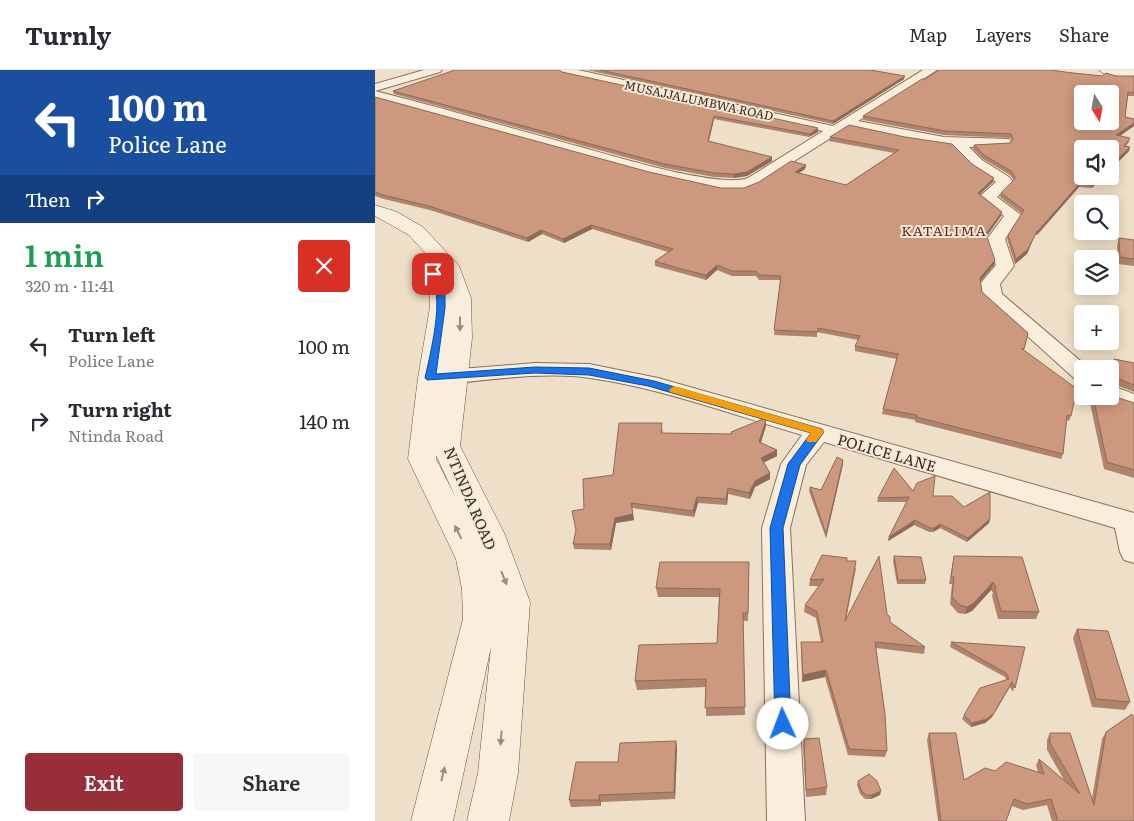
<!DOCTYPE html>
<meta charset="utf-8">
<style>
:root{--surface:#fff;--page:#f7f7f7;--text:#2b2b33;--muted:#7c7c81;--line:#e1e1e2;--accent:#982e37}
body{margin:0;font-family:Literata,serif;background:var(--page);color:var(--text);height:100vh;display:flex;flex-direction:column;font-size:19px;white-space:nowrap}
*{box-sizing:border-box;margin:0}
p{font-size:16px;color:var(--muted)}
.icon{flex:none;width:28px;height:28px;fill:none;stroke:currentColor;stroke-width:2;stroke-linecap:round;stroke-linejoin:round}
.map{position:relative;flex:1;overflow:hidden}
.details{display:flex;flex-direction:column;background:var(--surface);width:375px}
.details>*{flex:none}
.top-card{background:#1a4fa0;color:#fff;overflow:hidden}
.needle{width:32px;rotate:169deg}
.fabs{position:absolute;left:699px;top:15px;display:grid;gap:10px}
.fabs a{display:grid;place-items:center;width:45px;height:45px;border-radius:5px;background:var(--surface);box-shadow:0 2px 12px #0003;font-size:25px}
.pin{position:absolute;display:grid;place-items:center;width:42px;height:42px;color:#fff;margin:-21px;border-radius:10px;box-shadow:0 2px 8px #0006}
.me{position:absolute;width:55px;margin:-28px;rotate:358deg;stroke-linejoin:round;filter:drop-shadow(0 0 4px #0008)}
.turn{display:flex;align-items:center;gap:18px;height:105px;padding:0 25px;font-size:22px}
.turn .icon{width:65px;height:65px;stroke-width:2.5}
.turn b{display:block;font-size:35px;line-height:42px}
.then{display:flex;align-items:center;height:48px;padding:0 25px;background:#0003;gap:10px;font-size:19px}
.round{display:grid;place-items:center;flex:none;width:52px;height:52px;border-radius:5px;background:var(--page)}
.headline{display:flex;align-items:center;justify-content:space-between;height:85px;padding:0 25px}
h1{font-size:30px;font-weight:600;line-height:38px;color:#1e9e55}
.primary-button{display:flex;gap:10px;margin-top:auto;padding:10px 25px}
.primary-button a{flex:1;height:58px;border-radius:5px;background:var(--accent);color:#fff;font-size:20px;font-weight:600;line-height:58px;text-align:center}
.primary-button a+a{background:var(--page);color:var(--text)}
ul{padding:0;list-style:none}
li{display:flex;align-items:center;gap:15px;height:75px;padding:0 25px}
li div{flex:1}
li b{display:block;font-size:19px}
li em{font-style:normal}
header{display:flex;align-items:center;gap:30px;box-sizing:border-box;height:70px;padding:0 25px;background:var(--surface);border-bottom:1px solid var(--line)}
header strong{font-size:24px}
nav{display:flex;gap:28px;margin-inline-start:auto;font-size:18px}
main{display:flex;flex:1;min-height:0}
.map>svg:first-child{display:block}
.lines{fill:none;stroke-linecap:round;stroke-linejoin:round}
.minor-casing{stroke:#8a715d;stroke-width:2}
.tertiary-casing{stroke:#8a715d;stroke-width:1}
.secondary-casing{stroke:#6c5240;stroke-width:1}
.minor{fill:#f9eddb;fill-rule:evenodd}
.tertiary{fill:#f9eddb;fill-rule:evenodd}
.secondary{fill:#f9eddb;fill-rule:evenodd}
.wall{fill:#af836c}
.shaded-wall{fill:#8f6a58}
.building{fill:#cc987e;stroke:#8f6a58;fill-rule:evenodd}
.oneway{fill:#9a8c7e}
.route{fill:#1a73e8;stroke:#114b97}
.slow{fill:#f59e0b}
.labels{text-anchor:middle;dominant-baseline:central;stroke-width:4;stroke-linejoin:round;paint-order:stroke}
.far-street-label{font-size:12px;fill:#3b2b20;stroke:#f6ead7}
.far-neighbourhood-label{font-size:14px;letter-spacing:1px;fill:#672920;stroke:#f6ead7}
.street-label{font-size:15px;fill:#3b2b20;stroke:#f6ead7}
</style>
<header>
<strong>Turnly</strong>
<nav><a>Map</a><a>Layers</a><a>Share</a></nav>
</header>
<main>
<section class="details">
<div class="top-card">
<div class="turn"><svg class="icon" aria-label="left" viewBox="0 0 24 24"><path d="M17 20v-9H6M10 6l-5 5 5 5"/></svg><div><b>100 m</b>Police Lane</div></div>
<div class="then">Then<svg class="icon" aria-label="right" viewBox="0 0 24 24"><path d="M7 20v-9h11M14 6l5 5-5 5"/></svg></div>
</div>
<div class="headline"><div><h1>1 min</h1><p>320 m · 11:41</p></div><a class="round" style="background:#d93025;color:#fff"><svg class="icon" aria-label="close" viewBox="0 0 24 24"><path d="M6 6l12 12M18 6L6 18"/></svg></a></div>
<ul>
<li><svg class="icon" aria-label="left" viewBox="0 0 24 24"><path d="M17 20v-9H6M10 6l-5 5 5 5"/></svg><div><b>Turn left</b><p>Police Lane</p></div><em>100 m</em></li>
<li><svg class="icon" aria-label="right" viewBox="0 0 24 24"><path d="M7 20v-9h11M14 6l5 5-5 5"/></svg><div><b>Turn right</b><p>Ntinda Road</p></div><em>140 m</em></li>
</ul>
<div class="primary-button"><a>Exit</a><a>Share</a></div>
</section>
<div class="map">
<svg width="759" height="751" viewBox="0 0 759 751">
<rect width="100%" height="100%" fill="#eedfc8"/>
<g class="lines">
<g class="minor-casing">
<path id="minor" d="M49 0H67L65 2 0 21C68 38 135 58 202 76 236 85 344 119 373 108L448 61 188 3 182 0H203L458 56 548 0H562L483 51 569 67 634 69 636 72 634 75 629 76 594 77 607 90 634 107 638 112 622 127 646 145 630 169 639 196 625 214 627 224 715 299H708V311L700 309 608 226 605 214 621 195 612 169 629 146 604 127 621 112 597 96 577 76 530 69 473 57 383 114 368 120H346L275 104 0 29V14Z
M160 293 214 294 283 308 759 443V493L749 490 745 482 740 458 449 372 431 395 415 458 430 751H392L387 458 406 394 427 365C359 345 286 318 215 308 167 301 109 311 60 315L52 313 49 308 52 303 60 301Z
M735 315 759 324V339L727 327 735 326Z"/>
</g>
<g class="tertiary-casing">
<path id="tertiary" d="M724 0H759V8L730 4Z"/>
</g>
<g class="secondary-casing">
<path id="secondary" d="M0 135 22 142 48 157 84 196 96 228 97 268 85 376 130 465 155 532 143 703 134 751H92L103 703 116 577 78 751H36L88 549 87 519 81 489 33 389 43 308 55 237V222L47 204 50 200 57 198 66 202 64 198 34 165 0 146ZM61 385 81 428 61 389Z"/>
</g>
<use href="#minor" class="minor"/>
<use href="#tertiary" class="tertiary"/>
<use href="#secondary" class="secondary"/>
</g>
<path class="wall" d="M212 0H501L499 1 529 9 458 54Z
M187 2 443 62 434 67 339 49 334 71 397 91 372 106 359 108 339 107 290 98 19 24 18 21Z
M698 3 727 6H759V26H753L750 47 759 49V56L745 66 755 68 754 72 751 76 754 81 735 100V79L728 106 717 118 704 117 662 165H660L652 184 640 194 632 169 633 165 647 144 625 127 626 123 639 110 635 105 608 89 598 79 599 75 635 73 637 71 636 68 569 65 488 50V46L550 9Z
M0 27 274 102 346 118H369L431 95 430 99 424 103 471 115 519 83 454 71 455 67 597 94 618 112 605 124 627 142 626 146 612 166 619 195 605 211 607 222 653 263 649 280 696 346 694 351 692 350 688 384 686 389 540 352V350L507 344 508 339 522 289 480 281V276L483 270 442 262V267L399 265 405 210H384L381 206H357L342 200 331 210 306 203 280 196V191L293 182 217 159 189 173 167 164 153 172 55 140 9 129 0 126Z
M744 168 759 170V196L743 194 742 175Z
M739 289 759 293V322L736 313V295Z
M718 326 737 331 738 326 759 333V408L729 399 715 333Z
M391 350V356L386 373 402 380V386L388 392 395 403V409L380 417 375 429 353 424 352 435 323 433 319 447 257 438 259 450 241 453 236 480 199 479 198 474 201 460 209 439 238 405 288 359 287 363 356 364V362Z
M468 390V394L451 468 434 421 435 417 446 420Z
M538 421 558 426 589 437 615 449 614 453 592 472 565 458 558 462H554L539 455 513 471 514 467 532 432H502L503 428Z
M519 486 551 510 550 514H522L518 491Z
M579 486 664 542 661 549H623L617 526 618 523 616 520 597 541 590 544 583 543 575 534 577 514H574Z
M472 491 481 498 471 550 512 544 515 552 550 577 549 584 501 578 512 681 510 687 473 685 450 607 427 612 426 572H446L441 548 429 542 430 535 444 516H434L435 510Z
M374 492 373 551H368L370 645 331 646V617L262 620 260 611 342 573 344 527H283L281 518Z
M702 559 755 632 750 640 717 637 698 568Z
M576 572 650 577 638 622 635 617 617 647 610 653 596 657 587 649 589 645 631 610 630 607 575 577Z
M731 662 759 751H677L672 735 648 740 637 736 631 751H563L552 670 554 663 589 710 620 701 663 702 661 695 664 689 689 710 672 680V670L675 663 717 728 727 669Z
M429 669 452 717 451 725 431 727 428 677Z
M301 671 302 678 300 729 226 732V736L196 737 194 730 243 692Z
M483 711 505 725 496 729H490L485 724 482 715Z"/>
<path class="shaded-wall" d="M530 6 529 9 458 54V51Z
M339 46V49L333 74V71Z
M759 53V56L740 69 741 65Z
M443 58V62L434 67 435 64Z
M755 77 754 81 735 100V97Z
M397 87V91L372 106 359 108V104Z
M431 95 430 99 420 106V102Z
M725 106H728L717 118 718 113Z
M619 108 618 112 602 127 603 123Z
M705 113 704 117 662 165 663 161Z
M627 142 626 146 610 168 611 164Z
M216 155 217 159 189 173 188 169Z
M166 160 167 164 153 172 152 168Z
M662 161 660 165 652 184 640 194 641 189Z
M620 190 619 195 604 213 605 208Z
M342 195V200L331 210V205Z
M391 350V356L384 378V372Z
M402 380V386L386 394V388Z
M468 390V394L451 468V464Z
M395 403V409L380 417 375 429 374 423 380 411Z
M353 418V424L352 435 351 429Z
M322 427 323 433 319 447 318 441Z
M258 444 259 450 241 453 236 480 235 474 240 448Z
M615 449 614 453 592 472 593 468Z
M540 450 539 455 513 471 514 467Z
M565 454V458L558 462 559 458Z
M618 512 616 520 597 541 590 544 592 537Z
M451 600 450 607 427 612 428 605Z
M637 612 617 647 610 653 596 657 597 653Z
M301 671 302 678 300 729 299 722Z
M506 721 505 725 496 729 497 725Z
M224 725 226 732V736L224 730Z"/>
<path class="building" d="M80 0H184L187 2 443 58 435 64 339 46 333 71 397 87 372 102 359 104 339 103 290 94 18 21Z
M225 0H496H495L530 6 458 51Z
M564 0H675L698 3 727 6 731 3 741 6H759V23L753 22 750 47 759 49V53L741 65 755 68 749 76 755 77 735 97V79H708V106H725L718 113H705L663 161H662L653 179 641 189 633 165 649 140 626 123 640 109V107L636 101 609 85 599 75 635 73 638 69 636 64 570 61 488 46 547 9H550ZM708 24H735V51H708Z
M0 27 274 102 346 118H369L384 112 416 91 431 95 420 102 471 115 524 80 455 67 474 55 530 67 577 74 597 94 619 108 603 123 627 142 611 164 620 190 605 208 607 222 653 263 649 279 646 278 702 319 696 346 692 345 688 384 541 347 542 345 508 339 523 284 480 276 485 266 443 258V262L399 260 406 206 384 205 381 201H357L342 195 331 205 306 199 280 191 298 179 216 155 188 169 166 160 152 168 54 136 8 125 0 122Z
M744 168 759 170V189L745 187Z
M739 289 759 293V315L739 307Z
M718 326 738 331V326L759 333V400L732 392Z
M388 349 391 350 384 372 402 380 386 388 395 403 380 411 374 423 353 418 351 429 322 427 318 441 256 433 258 444 240 448 235 474H198L201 460 197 441 209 439 208 409 238 405 244 353H287L286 363 357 364 356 362Z
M462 387 468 390 451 464 435 417 446 420Z
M519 398 538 421 542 413 560 406 558 426H577L589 437 615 422V449L593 468 565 454 559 458H555L540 450 514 467 534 427 503 428Z
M447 485 472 488V491H481L470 551 504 486 512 544 515 547V552L550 577 500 572 510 644 512 681 474 679 451 600 428 605 426 572H448L442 542 430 535 449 509 435 510Z
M519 486 546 487 551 510H523Z
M579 486 647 487 664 542 626 541 620 519 621 517 618 512 599 533 592 537 585 535 577 527 579 507H576Z
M285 492H374L373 543H368L370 637 330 638 331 609 260 611 264 575 342 573 345 519 281 518Z
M702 559 733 561 755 632 721 629Z
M576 572 650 577 640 618 637 612 619 643 612 649 597 653 589 645 605 618 634 609 631 603Z
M757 644 759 649V751H683L676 729 652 734 639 729 631 751H566L554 663H581L589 710 610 698 620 701 631 692 669 704 664 689 705 724 675 673V663H695L719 735 731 662Z
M444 668 452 717 431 720 429 669Z
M301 671 299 722 224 725V730H194L201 692H243L245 673Z
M494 704 502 711 506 721 497 725H491L486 720 483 711Z"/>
<defs><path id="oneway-solid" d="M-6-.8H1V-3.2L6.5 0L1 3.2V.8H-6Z" transform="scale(1.25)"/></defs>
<g class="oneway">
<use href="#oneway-solid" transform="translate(85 254) rotate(89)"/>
<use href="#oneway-solid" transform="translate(83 462) rotate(-117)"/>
<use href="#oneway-solid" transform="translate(129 508) rotate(68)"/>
<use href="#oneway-solid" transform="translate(126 668) rotate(95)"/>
<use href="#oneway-solid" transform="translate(68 704) rotate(-77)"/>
</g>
<path class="route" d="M55 203H61L70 222V238L61 304 160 297 214 298 279 311 447 359 449 362 425 395 408 458 416 654 414 659 408 661 402 659 400 654 395 458 413 394 436 363 273 316 214 305 160 303 52 310 50 308C55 286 65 244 61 222 60 217 56 210 53 204Z"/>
<path class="slow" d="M299 316 447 359 449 362 441 372H433L431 370 436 363 295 322 294 320Z"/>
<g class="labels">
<g class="far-street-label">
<text transform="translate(324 30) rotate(12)">MUSAJJALUMBWA ROAD</text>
</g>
<g class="far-neighbourhood-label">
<text x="569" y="160">KATALIMA</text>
</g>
<g class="street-label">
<text transform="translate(512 382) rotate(16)">POLICE LANE</text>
<text transform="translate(96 428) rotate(67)">NTINDA ROAD</text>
</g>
</g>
</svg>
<div class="fabs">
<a><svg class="needle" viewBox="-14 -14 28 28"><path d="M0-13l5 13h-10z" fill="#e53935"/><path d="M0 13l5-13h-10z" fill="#7c7c81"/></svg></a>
<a><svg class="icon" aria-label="sound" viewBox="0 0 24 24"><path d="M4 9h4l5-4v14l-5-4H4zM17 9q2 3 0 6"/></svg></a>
<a><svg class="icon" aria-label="search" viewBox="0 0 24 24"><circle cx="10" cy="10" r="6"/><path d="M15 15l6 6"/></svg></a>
<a><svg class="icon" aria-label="layers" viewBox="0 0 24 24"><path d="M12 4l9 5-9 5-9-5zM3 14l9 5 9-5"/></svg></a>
<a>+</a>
<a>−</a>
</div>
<div class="pin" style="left:58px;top:204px;background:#d93025"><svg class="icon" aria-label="arrive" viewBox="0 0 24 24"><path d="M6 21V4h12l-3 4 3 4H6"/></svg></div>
<svg class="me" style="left:408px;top:654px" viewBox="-20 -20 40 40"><circle r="19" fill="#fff"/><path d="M0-13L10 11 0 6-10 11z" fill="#1a73e8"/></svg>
</div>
</main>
